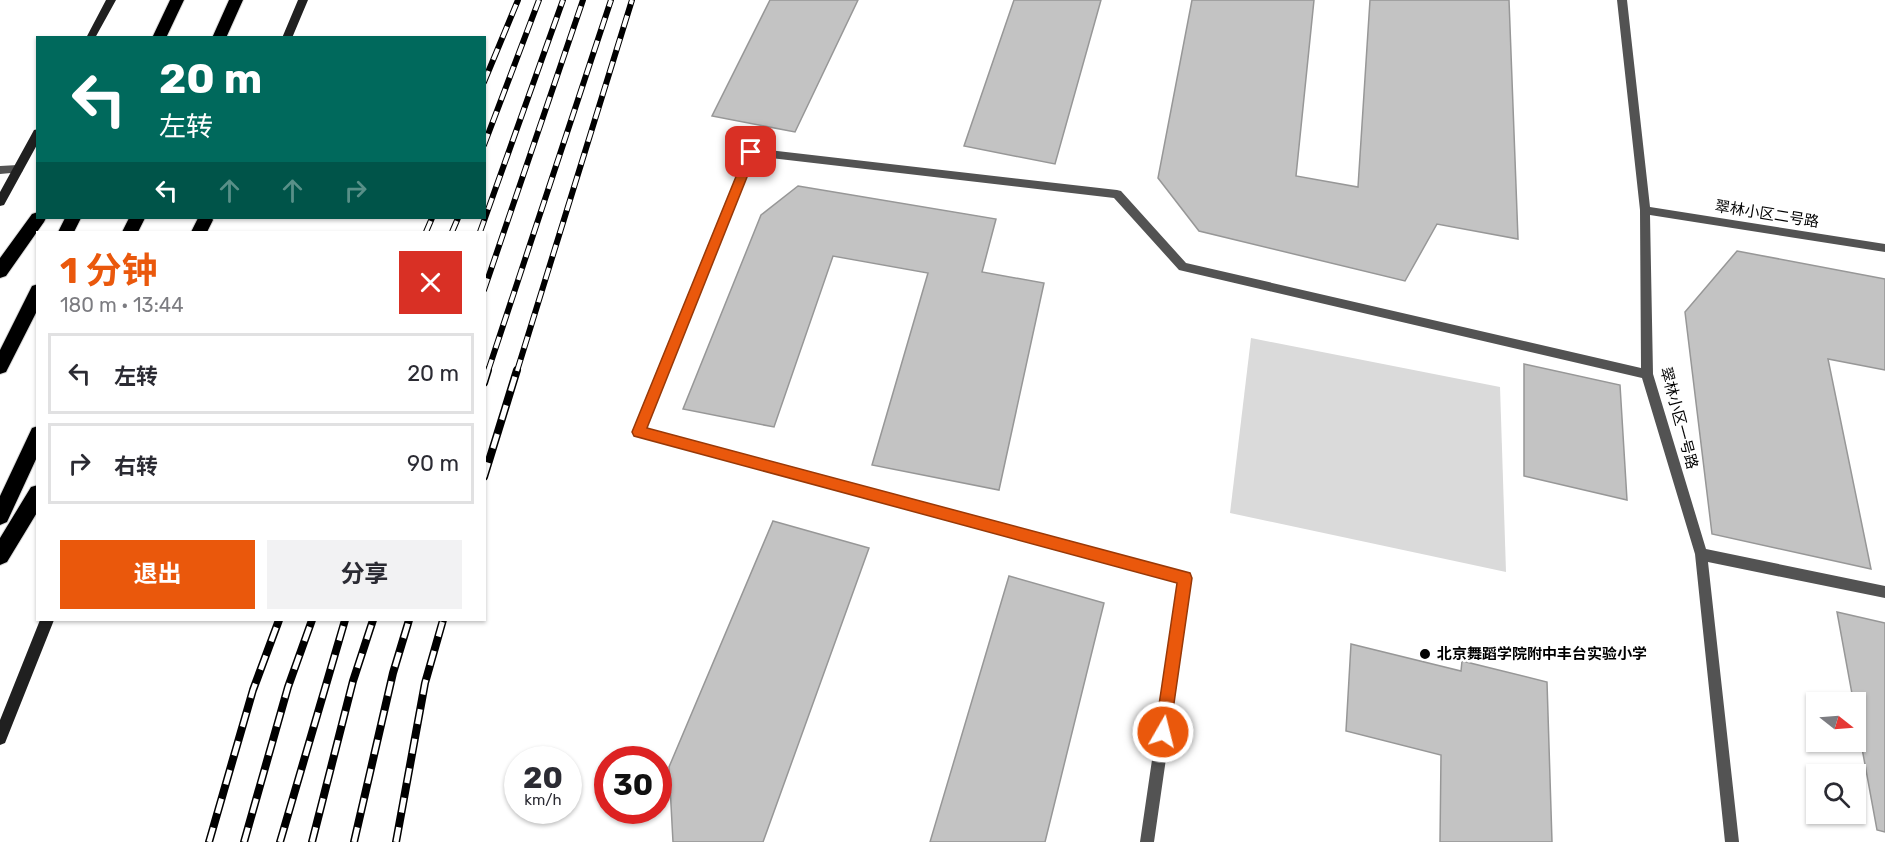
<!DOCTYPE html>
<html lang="zh">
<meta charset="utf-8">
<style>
:root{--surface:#fff;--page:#f2f2f3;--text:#2b2b33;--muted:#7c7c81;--line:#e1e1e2;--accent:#ea580c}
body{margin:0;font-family:Rubik,"Noto Sans SC",sans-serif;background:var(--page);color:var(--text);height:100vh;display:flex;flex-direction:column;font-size:22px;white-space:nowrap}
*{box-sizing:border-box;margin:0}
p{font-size:20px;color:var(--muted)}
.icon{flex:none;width:33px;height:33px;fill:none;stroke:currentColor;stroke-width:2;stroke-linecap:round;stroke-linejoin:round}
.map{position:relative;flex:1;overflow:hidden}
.details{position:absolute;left:36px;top:231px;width:450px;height:390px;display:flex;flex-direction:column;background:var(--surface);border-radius:0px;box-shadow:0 2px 4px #0004}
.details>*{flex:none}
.guide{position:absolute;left:36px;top:36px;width:450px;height:183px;border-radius:0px;box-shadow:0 2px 4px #0004;background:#00695c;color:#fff;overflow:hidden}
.needle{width:39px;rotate:107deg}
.controls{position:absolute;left:1806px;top:692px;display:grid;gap:12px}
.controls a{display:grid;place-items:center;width:60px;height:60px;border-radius:0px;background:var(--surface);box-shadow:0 2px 4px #0004;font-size:30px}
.speed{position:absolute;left:504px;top:746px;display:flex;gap:12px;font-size:30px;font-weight:700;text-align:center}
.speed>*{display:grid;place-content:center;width:78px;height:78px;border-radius:50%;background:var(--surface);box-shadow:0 2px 4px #0004;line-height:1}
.speed small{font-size:15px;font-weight:400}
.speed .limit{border:9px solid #d22;background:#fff;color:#111}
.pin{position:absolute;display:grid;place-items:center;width:51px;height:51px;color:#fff;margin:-26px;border-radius:12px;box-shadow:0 3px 9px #0006}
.me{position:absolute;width:66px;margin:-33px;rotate:8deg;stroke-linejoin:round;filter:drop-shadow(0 0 4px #0008)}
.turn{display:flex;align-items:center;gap:21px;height:126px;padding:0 24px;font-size:27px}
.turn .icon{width:78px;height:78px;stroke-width:2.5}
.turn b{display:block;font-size:42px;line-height:51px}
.lanes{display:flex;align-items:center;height:57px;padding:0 24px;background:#0003;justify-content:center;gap:30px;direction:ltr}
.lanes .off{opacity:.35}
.round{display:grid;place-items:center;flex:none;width:63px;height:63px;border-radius:0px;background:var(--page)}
.head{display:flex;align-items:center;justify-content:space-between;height:102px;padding:0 24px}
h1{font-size:36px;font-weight:700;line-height:45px;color:var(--accent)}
.primary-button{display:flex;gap:12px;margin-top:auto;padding:12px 24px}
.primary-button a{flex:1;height:69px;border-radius:0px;background:var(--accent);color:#fff;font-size:24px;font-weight:700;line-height:69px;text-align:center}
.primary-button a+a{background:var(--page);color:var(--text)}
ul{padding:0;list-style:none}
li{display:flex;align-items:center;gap:18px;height:81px;margin:0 12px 9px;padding:0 12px;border:3px solid var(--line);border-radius:0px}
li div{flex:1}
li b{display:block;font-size:22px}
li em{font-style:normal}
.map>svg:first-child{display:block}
.green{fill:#dadada}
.building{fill:#c3c3c3;stroke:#979797;stroke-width:1.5}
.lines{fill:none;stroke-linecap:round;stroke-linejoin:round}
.highway-casing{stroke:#dbdbdb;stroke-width:2}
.street{fill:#535353;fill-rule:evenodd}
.secondary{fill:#202020;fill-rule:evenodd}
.highway{fill:#000;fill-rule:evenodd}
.rail-far1-casing{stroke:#000;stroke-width:6}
.rail-casing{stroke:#000;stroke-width:8}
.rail-far1{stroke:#fff;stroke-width:4;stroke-dasharray:12;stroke-linecap:butt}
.rail{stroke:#fff;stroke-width:5;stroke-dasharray:15;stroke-linecap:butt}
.route{fill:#ea580c;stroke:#983908;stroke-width:1.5}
.poi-dot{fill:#000;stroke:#fff;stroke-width:2}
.labels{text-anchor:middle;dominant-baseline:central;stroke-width:5;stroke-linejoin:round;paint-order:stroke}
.street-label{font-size:15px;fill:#000;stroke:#fff}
.poi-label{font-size:15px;font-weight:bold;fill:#000;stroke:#fff;text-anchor:start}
</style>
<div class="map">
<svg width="1885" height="842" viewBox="0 0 1885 842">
<rect width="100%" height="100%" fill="#fff"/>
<path class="green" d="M1251 338 1500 387 1506 572 1230 513Z"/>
<path class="building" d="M770 0H858L795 132 712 116Z
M1014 0H1101L1055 164 964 146Z
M1192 0H1314L1296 176 1358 187 1370 0H1509L1518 239 1437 224 1405 281 1199 231 1158 178Z
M798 186 996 219 982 272 1044 283 999 490 872 465 928 273 833 256 774 427 683 409 761 215Z
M1737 251 1885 279V370L1828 359 1871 569 1712 534 1685 312Z
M1524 364 1620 385 1627 500 1524 476Z
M773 521 869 548 763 842H673L669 767Z
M1009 576 1104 603 1045 842H930Z
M1837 612 1885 623V832L1877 830Z
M1351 644 1461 671 1462 661 1547 682 1552 842H1440L1441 755 1346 731Z"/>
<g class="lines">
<g class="highway-casing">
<path id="highway" d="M170 0H184L166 38H152Z
M229 0H243L226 38H212Z
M38 212V218H46L44 222 6 276 0 278V258L32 214Z
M65 218H81L74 232H58Z
M129 218H145L138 232H122Z
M198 218H212L213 220 207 232H191Z
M38 284V309L6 372 0 374V350L32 286Z
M38 426V455L7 522 0 525V496L32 428Z
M38 485V511L7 562 0 565V538L31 487Z"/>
</g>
<path class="street" d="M1617 0H1627L1650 207 1885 244V252L1650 215 1653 374 1706 549 1885 586V598L1708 562 1739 842H1725L1695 554 1642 378 1179 270 1114 198 754 156 645 429 1190 574 1192 578 1154 842H1140L1178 582 638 437 634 436 632 432 746 152 751 148 1117 190 1121 191 1186 263 1641 368 1640 210Z
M18 165 23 169 22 172 0 174V166Z"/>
<path class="secondary" d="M106 0H116L95 38H86Z
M298 0H308L292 38H282Z
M38 129V143L4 205 0 206V192L34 130Z
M40 620H54L5 743 0 745V720Z"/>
<use href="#highway" class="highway"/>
<g class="rail-far1-casing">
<path id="rail-far1" d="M484 82 518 0
M484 145 539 0
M426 232 432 218
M452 232 458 218
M480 232 563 0
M484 290 583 0
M488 371 611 0
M517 371 632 0"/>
</g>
<g class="rail-casing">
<path id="rail" d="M484 383 488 370
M484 477 517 370
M209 842 253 690 279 620
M244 842 288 687 312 620
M280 842 345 620
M312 842 353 681 373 620
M354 842 393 673 409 620
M396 842 425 683 443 620"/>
</g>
<use href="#rail-far1" class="rail-far1"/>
<use href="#rail" class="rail"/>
</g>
<path class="route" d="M751 148 757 152 647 428 1190 573 1192 578 1169 738 1163 740 1157 738 1155 732 1177 583 634 436 632 432 746 152Z"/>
<circle class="poi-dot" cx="1425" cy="654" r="6"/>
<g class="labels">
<g class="street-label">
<text transform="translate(1767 214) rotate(9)">翠林小区二号路</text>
<text transform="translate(1679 418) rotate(75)">翠林小区一号路</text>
</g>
<g class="poi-label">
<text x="1437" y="654">北京舞蹈学院附中丰台实验小学</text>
</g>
</g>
</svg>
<div class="controls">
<a><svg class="needle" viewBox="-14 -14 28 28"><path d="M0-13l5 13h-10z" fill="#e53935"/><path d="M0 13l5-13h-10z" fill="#7c7c81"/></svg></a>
<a><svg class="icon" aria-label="search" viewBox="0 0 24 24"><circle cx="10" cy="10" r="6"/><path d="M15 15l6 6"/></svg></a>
</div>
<div class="speed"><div>20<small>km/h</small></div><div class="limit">30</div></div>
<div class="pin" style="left:751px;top:152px;background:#d93025"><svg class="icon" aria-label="arrive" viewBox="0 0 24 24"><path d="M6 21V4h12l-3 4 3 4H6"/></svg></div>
<svg class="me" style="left:1163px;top:732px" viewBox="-20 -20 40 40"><circle r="17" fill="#ea580c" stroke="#fff" stroke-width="3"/><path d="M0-11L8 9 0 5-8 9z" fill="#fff"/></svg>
<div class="guide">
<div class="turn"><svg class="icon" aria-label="left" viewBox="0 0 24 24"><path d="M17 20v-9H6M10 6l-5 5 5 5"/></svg><div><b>20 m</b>左转</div></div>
<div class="lanes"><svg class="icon" aria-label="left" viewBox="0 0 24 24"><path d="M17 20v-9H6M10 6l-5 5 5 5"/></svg><svg class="icon off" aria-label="ahead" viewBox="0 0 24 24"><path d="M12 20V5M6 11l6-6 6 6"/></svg><svg class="icon off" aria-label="ahead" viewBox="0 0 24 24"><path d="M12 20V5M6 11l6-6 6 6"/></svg><svg class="icon off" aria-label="right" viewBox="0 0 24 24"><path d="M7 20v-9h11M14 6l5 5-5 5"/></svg></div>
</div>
<section class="details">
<div class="head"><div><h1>1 分钟</h1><p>180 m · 13:44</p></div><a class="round" style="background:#d93025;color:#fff"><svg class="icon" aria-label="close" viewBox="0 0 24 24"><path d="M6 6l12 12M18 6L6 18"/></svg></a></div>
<ul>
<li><svg class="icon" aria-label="left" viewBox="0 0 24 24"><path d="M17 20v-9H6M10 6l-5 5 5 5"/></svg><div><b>左转</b></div><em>20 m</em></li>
<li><svg class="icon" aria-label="right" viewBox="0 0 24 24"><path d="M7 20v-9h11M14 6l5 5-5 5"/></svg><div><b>右转</b></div><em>90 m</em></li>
</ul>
<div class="primary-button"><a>退出</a><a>分享</a></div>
</section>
</div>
